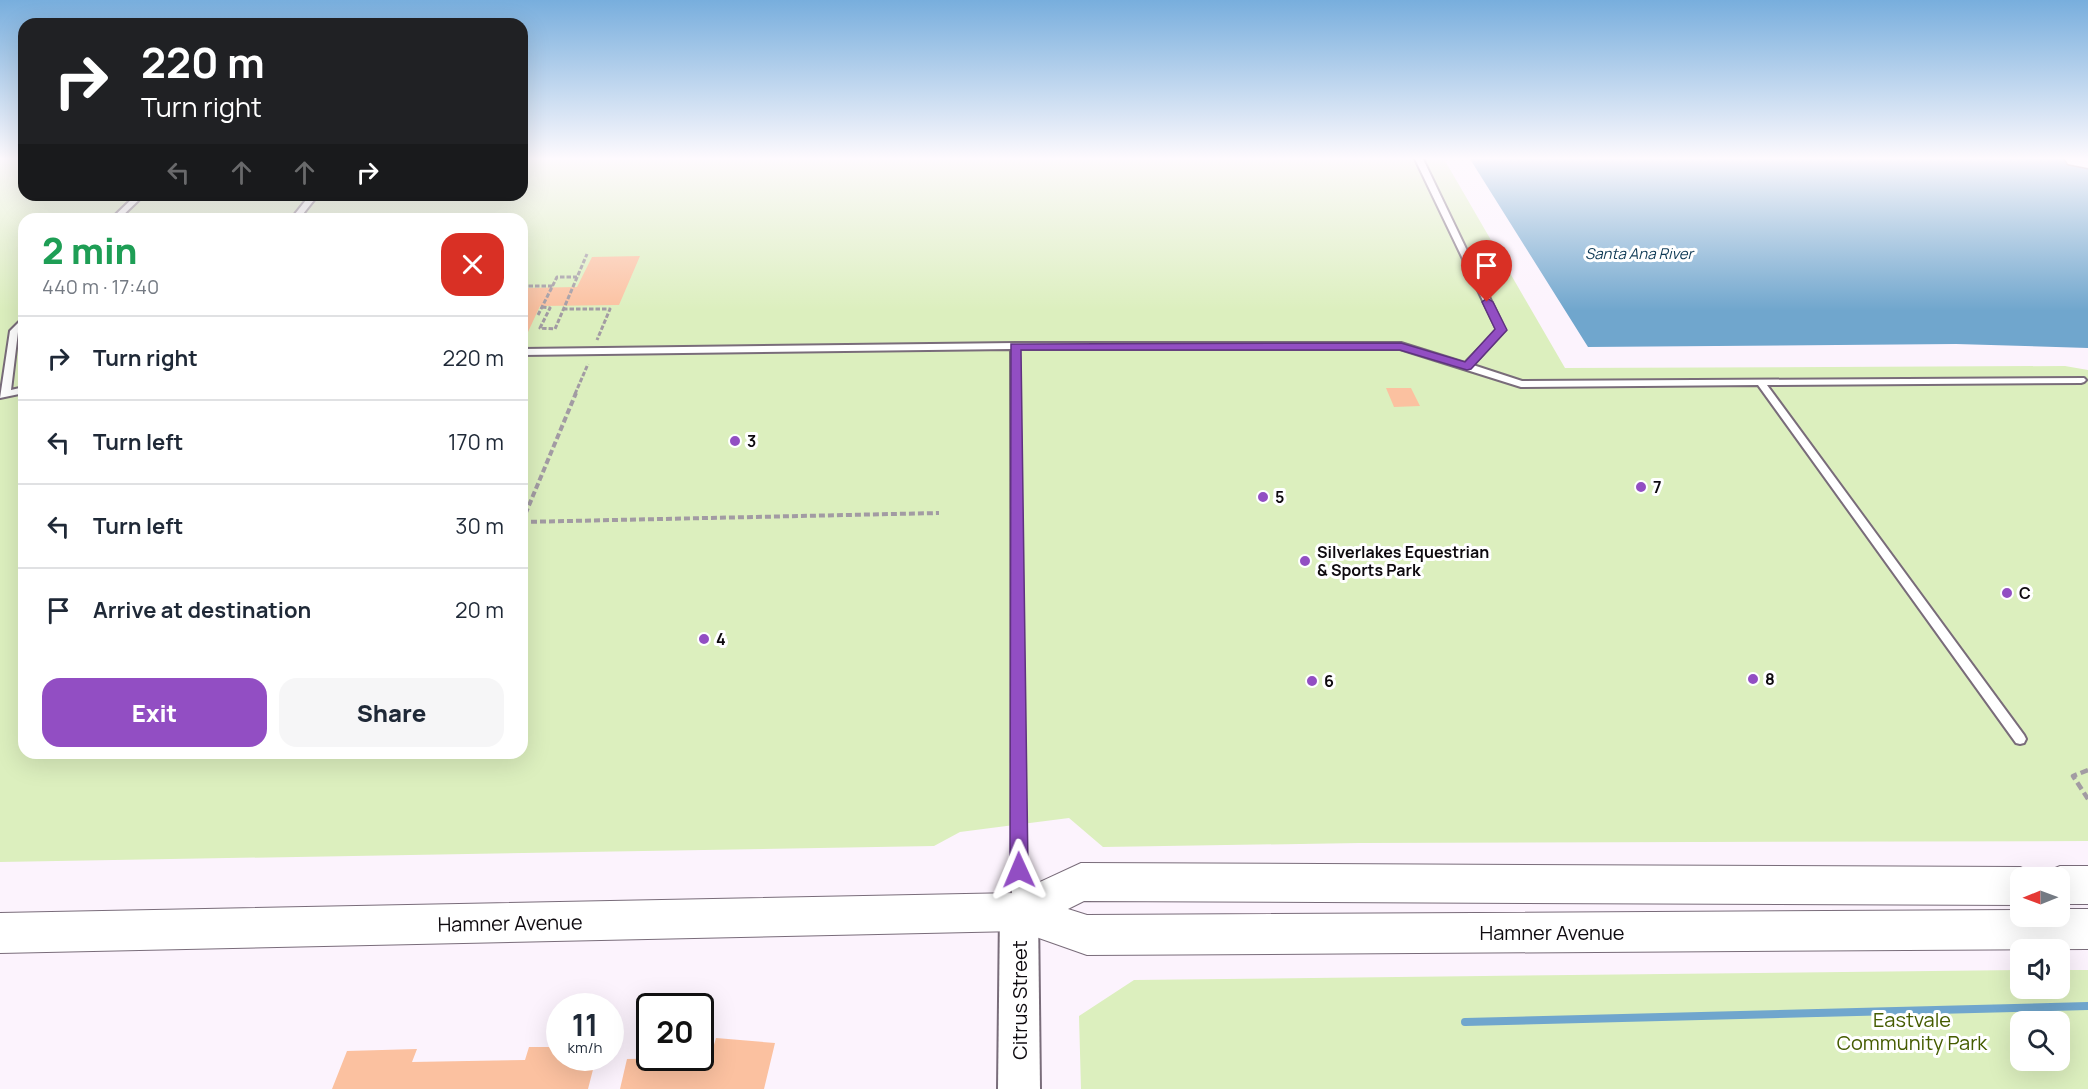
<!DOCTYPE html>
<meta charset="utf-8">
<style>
:root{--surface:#fff;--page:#f6f6f7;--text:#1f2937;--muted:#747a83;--line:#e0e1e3;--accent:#924ec3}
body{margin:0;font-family:Manrope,sans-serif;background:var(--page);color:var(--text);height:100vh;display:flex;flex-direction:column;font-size:22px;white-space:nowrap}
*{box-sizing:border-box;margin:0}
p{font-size:20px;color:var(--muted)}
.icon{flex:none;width:33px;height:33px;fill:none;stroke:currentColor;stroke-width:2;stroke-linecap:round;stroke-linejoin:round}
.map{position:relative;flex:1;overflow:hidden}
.side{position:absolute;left:18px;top:213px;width:510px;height:546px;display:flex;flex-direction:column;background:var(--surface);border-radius:18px;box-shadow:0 6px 24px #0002}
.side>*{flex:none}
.banner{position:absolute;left:18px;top:18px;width:510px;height:183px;border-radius:18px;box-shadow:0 6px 24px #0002;background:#202124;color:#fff;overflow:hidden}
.needle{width:39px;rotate:269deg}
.buttons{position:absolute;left:2010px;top:867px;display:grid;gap:12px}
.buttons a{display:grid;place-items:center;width:60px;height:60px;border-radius:12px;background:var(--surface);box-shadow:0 6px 24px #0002;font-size:30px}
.speed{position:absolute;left:546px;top:993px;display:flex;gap:12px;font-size:30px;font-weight:700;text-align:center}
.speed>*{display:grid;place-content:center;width:78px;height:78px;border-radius:50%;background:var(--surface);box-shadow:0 6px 24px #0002;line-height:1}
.speed small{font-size:15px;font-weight:400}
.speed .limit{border:3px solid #111;border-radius:9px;background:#fff;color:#111}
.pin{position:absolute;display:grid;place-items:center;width:51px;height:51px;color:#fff;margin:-62px -26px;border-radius:50% 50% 50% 0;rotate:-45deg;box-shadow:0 0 6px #0007}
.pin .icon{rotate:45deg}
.me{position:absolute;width:66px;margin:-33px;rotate:359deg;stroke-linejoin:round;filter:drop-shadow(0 0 4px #0008)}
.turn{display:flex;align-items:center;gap:21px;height:126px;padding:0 24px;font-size:27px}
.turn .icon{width:78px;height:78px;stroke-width:2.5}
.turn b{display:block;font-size:42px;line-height:51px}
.lanes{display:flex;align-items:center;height:57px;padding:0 24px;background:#0003;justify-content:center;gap:30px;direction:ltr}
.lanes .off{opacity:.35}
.round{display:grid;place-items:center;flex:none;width:63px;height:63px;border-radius:18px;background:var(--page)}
.headline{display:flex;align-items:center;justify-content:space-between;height:102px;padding:0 24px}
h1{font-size:36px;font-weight:800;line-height:45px;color:#1e9e55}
.action{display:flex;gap:12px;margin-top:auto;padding:12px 24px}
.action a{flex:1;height:69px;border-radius:18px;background:var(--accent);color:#fff;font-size:24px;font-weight:800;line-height:69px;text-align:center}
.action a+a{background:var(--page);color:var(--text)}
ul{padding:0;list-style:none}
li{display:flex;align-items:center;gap:18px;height:84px;padding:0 24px;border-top:2px solid var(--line)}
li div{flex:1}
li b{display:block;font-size:22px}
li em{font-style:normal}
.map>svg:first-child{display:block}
.green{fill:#dcefbe;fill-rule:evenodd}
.water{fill:#70a6cd}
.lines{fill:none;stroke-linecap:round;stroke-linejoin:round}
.stream{stroke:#70a6cd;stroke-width:8}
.building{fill:#fbc1a0}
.lane-casing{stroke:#796c7a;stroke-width:4}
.secondary-casing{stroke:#796c7a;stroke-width:4}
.primary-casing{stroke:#796c7a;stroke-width:2}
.highway-casing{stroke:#796c7a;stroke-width:3}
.path-far2{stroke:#a29ba3;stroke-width:3;stroke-dasharray:4.5 2;stroke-linecap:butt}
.path-far1{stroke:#a29ba3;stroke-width:4;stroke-dasharray:6 3;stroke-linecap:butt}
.path{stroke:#a29ba3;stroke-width:4.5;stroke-dasharray:8 4;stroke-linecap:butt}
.lane{fill:#fff;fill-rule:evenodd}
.secondary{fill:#fff;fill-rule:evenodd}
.primary{fill:#fff;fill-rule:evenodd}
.highway{fill:#fff;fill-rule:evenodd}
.route{fill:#924ec3;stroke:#5f337f;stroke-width:1.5}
.poi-dot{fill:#924ec3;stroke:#fff;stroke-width:2}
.labels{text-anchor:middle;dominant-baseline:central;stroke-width:6;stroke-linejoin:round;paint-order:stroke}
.far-water-label{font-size:15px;font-style:italic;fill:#0f3a55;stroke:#fff}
.poi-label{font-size:16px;font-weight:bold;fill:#0e0a0f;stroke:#fff;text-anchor:start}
.near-street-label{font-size:20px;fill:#0e0a0f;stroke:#fff}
.near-park-label{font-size:20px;fill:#455c00;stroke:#fff}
</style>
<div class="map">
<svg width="2088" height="1089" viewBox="0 0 2088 1089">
<rect width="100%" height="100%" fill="#fcf3fd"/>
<path class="green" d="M0 159H24V195H522V159H1444L1565 368 2065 366 2088 370V841L1360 843 1103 847 1069 818 960 832 934 846 0 862ZM24 219H522V753H24Z
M2020 970V988H2060V970H2088V1089H1081L1079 1016 1134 980ZM2020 1022H2060V1060H2020Z"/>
<path class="water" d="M1470 159H2088V348L1956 344 1588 347Z"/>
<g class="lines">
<path class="stream" d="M1465 1022 2088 1006"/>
</g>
<path class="building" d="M640 256 619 305 540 306 522 345V288L577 287 592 257Z
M1386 388H1411L1420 406 1394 407Z
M716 1038 775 1043 764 1089H620L627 1059 674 1058 673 1063 709 1062Z
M529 1047H560V1058H596L588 1089H332L347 1051 417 1049 412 1062 525 1060Z"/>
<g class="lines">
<g class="lane-casing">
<path id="lane" d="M1415 159H1423L1505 330 1473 365 1522 381 2084 378 2086 380 2084 382 2081 383 1767 385 2024 735 2026 739 2024 743 2020 744 2016 743 1758 385 1521 387 1400 349H1019L1026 905 1024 910 1019 911 1014 910 1012 905 1011 349 522 355V349L1015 343H1401L1465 363 1497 330Z
M136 195H144L119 219H111Z
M310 195H318L299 219H291Z
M24 319V327L18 332 11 390 24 387V393L0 398 10 331 21 320Z"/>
</g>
<g class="secondary-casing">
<path id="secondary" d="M1019 894 1032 900 1038 912 1040 1089H998L1000 912 1006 900Z"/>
</g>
<g class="primary-casing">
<path id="primary" d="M1081 863 2020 867 2034 873 2036 878H2020V905L1084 901 1068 909 1087 915 2020 910V916H2060V909H2088V949L1087 955 1019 931 0 953V913L1016 893Z
M2060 866H2088V904H2060V878H2043L2046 872Z"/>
</g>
<g class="highway-casing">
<path id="highway" d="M2065 159H2088V168L2068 164Z"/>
</g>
<path class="path-far2" d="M522 286H553
M542 307 550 308 540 328 555 329 587 254
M563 309H610L597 340
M538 315 557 277H577
M575 394 588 364"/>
<path class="path-far1" d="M522 522 939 513
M522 522 576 393"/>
<path class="path" d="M2088 770 2073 776 2088 799"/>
<use href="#lane" class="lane"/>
<use href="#secondary" class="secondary"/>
<use href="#primary" class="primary"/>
<use href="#highway" class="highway"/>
</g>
<linearGradient id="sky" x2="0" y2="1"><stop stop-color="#78aedd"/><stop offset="0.51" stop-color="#fefafe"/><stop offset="1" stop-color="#fefafe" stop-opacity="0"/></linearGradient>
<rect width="2088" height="311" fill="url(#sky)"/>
<path class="route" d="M1487 298 1493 302 1507 330 1471 369 1467 370 1400 350H1021L1028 870 1025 875 1019 878 1013 875 1010 870 1011 344 1401 343 1465 362 1495 329 1482 302Z"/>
<g class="poi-dot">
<circle cx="735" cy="441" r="6"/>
<circle cx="1641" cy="487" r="6"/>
<circle cx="1263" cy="497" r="6"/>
<circle cx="1305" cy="561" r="6"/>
<circle cx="2007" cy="593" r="6"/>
<circle cx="704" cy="639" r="6"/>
<circle cx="1753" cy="679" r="6"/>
<circle cx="1312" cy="681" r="6"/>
</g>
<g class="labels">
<g class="far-water-label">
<text x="1639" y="253">Santa Ana River</text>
</g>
<g class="poi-label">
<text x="747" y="441">3</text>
<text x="1653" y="487">7</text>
<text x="1275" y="497">5</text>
<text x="1317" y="552">Silverlakes Equestrian<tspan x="1317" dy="18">&amp; Sports Park</tspan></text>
<text x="2019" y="593">C</text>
<text x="716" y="639">4</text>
<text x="1765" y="679">8</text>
<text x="1324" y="681">6</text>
</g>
<g class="near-street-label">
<text transform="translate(510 923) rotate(-1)">Hamner Avenue</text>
<text x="1552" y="932">Hamner Avenue</text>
<text transform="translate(1019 1000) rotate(-90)">Citrus Street</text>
</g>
<g class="near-park-label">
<text x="1912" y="1019">Eastvale<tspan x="1912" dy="23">Community Park</tspan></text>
</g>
</g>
</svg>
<div class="buttons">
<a><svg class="needle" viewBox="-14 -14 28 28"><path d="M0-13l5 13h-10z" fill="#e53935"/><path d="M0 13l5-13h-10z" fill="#747a83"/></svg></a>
<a><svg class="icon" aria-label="sound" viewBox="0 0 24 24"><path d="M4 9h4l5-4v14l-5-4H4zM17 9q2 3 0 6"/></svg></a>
<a><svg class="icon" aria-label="search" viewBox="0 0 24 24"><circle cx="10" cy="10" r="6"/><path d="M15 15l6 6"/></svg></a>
</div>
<div class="speed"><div>11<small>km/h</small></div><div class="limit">20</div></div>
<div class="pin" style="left:1487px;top:302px;background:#d93025"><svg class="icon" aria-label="arrive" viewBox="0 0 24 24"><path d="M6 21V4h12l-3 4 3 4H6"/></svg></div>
<svg class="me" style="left:1019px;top:870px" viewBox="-20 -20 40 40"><path d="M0-17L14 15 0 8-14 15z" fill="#924ec3" stroke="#fff" stroke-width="4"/></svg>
<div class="banner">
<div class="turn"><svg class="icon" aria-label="right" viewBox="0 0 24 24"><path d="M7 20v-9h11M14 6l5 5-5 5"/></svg><div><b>220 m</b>Turn right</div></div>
<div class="lanes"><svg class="icon off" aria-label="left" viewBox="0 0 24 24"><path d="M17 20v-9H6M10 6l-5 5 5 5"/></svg><svg class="icon off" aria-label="ahead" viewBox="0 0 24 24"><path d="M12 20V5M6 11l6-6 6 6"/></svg><svg class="icon off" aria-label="ahead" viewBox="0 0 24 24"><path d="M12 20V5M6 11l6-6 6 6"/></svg><svg class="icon" aria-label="right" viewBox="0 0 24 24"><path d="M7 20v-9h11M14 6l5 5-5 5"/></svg></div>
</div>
<section class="side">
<div class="headline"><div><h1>2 min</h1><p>440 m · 17:40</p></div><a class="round" style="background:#d93025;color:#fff"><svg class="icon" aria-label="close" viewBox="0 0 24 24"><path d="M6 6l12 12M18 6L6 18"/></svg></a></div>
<ul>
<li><svg class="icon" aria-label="right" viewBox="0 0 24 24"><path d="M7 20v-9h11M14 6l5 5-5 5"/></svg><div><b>Turn right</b></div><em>220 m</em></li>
<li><svg class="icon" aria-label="left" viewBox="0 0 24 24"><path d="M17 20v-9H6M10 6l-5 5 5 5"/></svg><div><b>Turn left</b></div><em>170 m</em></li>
<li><svg class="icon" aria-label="left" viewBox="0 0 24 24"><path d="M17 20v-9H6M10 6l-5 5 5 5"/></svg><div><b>Turn left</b></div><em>30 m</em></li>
<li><svg class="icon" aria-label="arrive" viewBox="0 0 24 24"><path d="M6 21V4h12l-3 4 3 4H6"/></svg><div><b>Arrive at destination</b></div><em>20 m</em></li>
</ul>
<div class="action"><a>Exit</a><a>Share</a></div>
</section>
</div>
